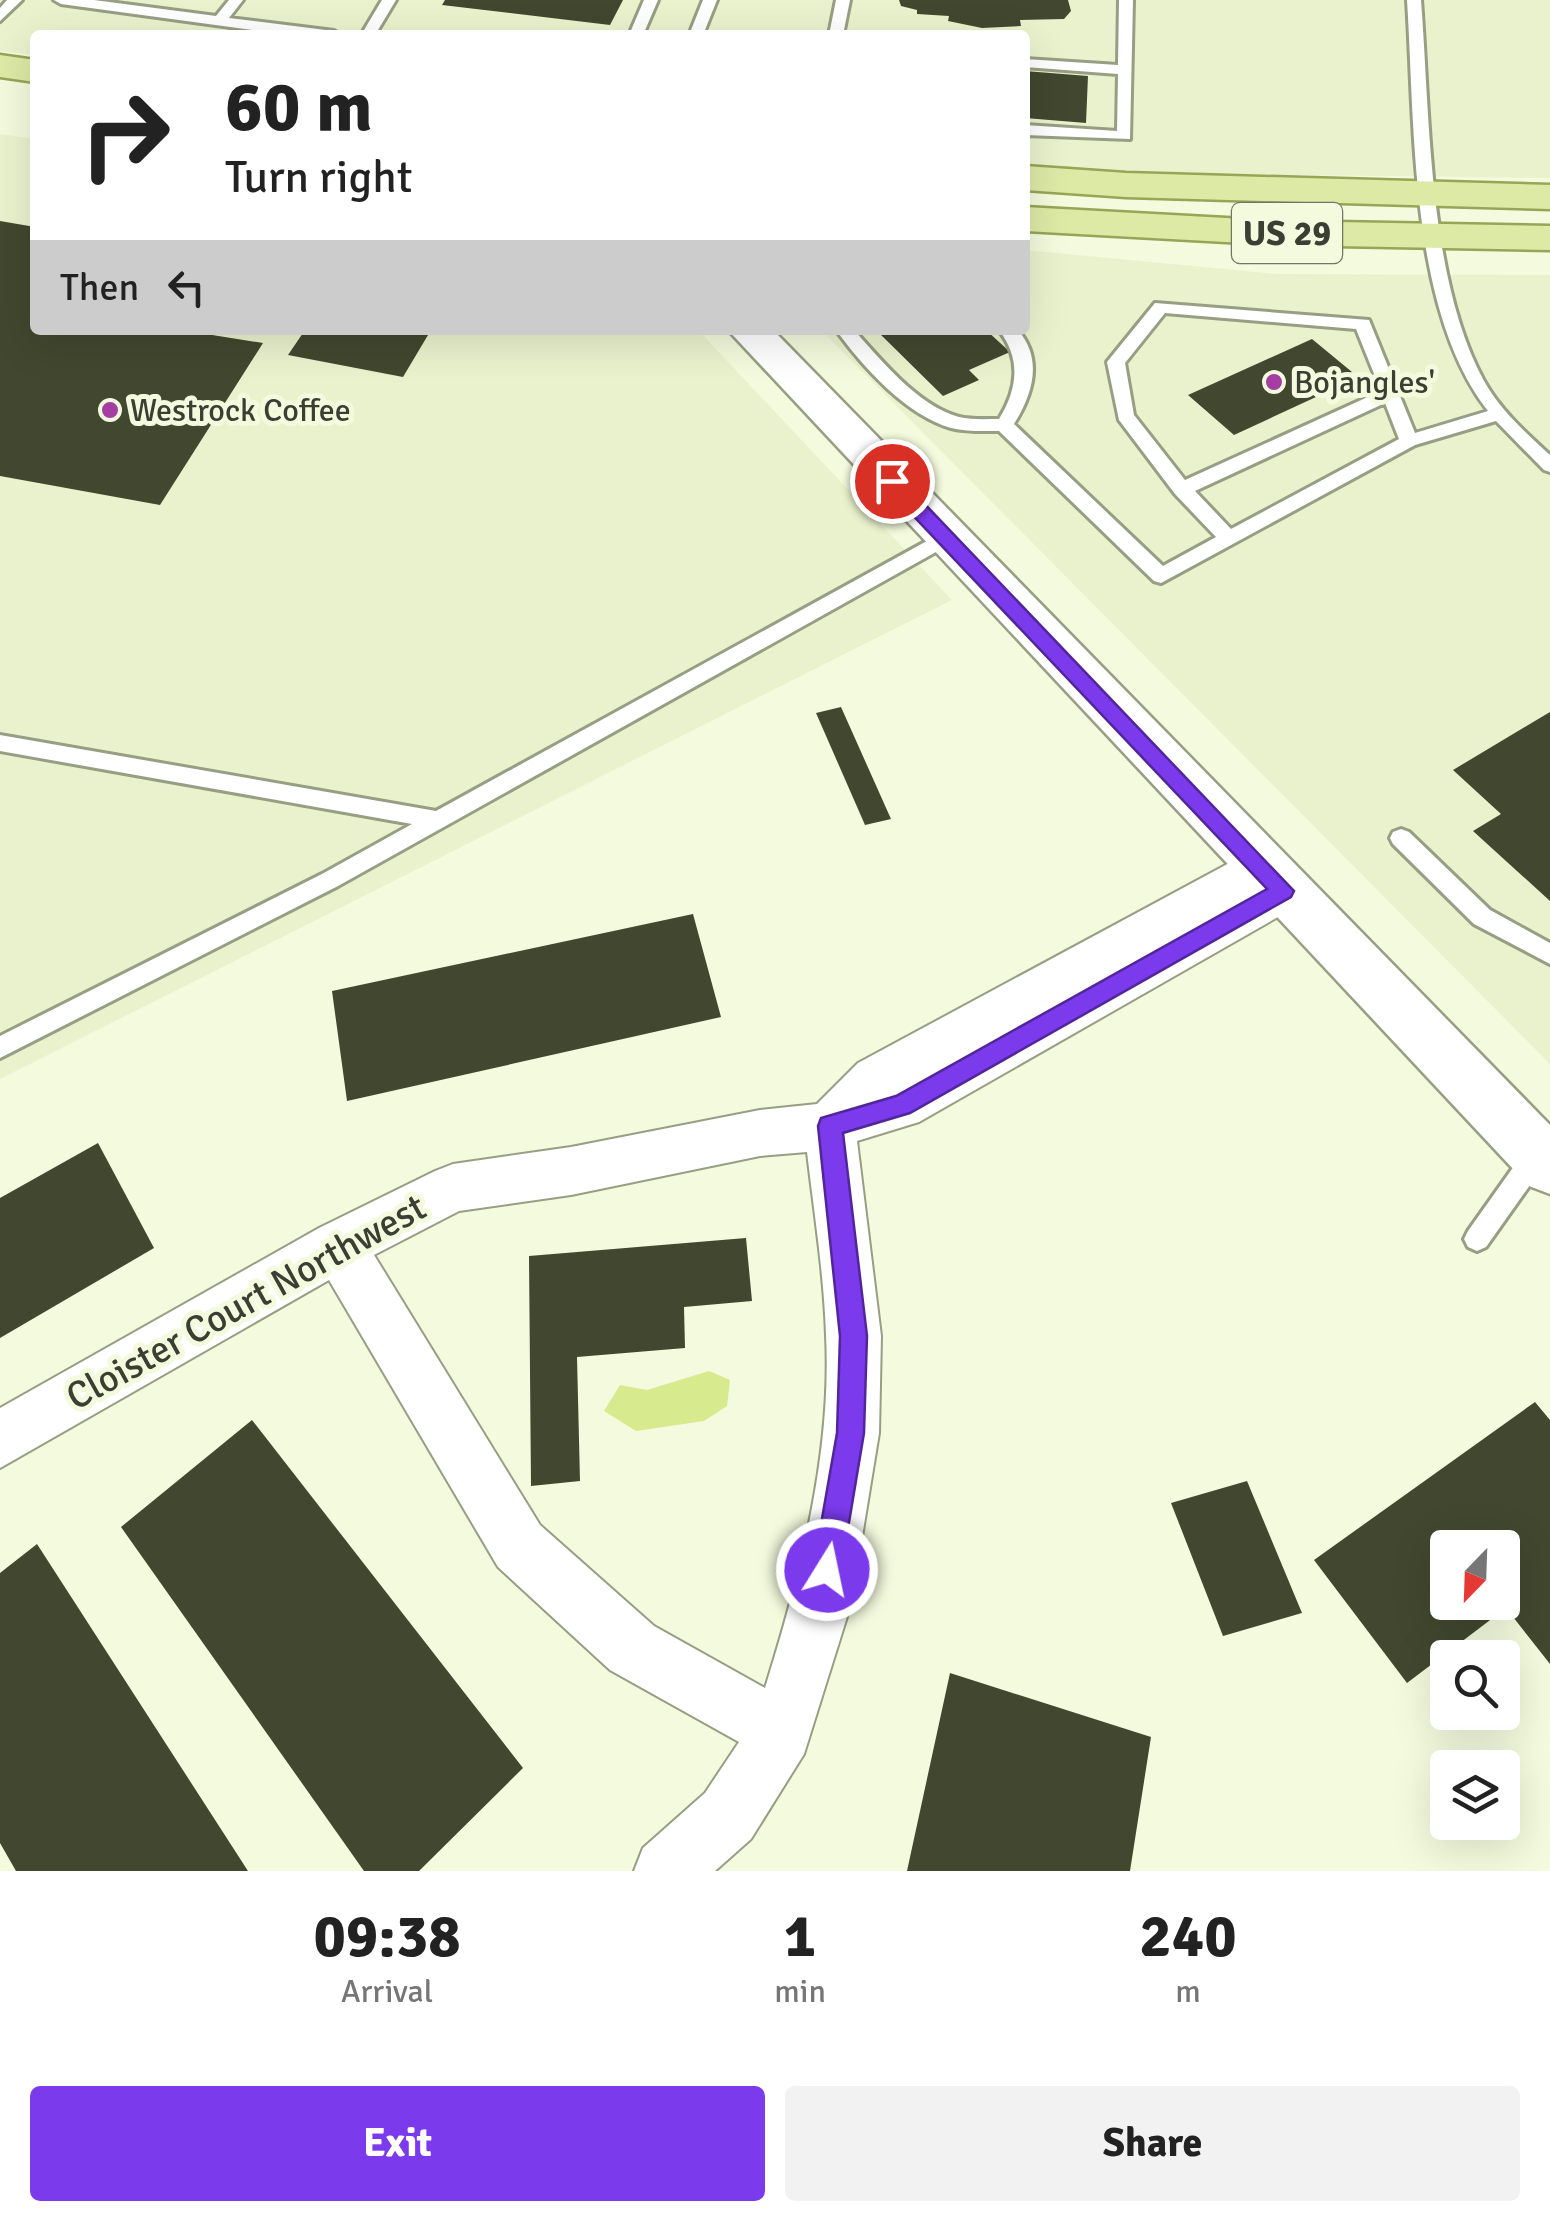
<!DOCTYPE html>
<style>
:root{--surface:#fff;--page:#f2f2f2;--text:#222;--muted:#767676;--accent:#7c3aed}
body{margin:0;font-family:Signika,sans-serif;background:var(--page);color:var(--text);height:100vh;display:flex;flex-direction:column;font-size:38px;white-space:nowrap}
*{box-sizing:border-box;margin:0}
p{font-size:32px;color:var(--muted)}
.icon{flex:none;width:55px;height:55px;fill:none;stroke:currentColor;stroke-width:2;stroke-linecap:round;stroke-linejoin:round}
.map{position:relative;height:1871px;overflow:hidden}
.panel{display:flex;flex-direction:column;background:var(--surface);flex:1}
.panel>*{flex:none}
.banner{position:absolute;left:30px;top:30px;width:1000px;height:305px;border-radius:10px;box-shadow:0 10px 40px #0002;background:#fff;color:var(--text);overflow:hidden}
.needle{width:65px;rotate:203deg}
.controls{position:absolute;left:1430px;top:1530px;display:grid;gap:20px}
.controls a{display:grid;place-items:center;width:90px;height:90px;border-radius:10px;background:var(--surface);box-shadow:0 10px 40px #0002;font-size:50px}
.pin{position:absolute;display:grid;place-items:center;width:85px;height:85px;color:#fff;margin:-42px;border:5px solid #fff;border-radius:50%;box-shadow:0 2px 10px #0007}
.me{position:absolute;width:110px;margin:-55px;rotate:10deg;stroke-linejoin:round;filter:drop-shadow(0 0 8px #0008)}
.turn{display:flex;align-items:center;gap:35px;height:210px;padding:0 30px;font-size:45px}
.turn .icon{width:130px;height:130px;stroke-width:2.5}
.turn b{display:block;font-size:70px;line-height:85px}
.then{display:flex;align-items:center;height:95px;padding:0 30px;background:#0003;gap:20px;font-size:38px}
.eta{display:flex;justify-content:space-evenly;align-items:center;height:170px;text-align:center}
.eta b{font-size:60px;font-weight:700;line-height:70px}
.action{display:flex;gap:20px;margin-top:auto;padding:20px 30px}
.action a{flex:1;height:115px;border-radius:10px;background:var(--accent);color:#fff;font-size:40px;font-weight:700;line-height:115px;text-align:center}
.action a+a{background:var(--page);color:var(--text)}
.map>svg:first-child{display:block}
.built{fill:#eaf2cd}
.water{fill:#d7ea8d}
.building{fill:#42472f;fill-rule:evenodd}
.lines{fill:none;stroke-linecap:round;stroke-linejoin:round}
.lane-casing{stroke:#989e83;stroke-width:6}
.street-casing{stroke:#989e83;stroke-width:4}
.secondary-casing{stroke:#989e83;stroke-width:5}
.primary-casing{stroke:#96a556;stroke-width:5}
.lane{fill:#fff;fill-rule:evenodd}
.street{fill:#fff;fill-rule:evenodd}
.secondary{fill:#fff;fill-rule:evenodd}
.primary{fill:#ddeaa6;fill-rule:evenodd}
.route{fill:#7c3aed;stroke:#51269a;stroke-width:2.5}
.poi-dot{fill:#a43ea3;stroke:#f3fadd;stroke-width:4}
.labels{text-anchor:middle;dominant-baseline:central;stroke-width:10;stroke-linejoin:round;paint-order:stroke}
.far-poi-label{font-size:32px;fill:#3b3e32;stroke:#f3fadd;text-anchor:start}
.shield{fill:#f3fadd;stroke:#727665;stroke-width:2.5}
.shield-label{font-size:35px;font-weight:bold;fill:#3b3e32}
.street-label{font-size:38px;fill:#3b3e32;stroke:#f3fadd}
</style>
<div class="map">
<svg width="1550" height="1871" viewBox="0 0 1550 1871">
<rect width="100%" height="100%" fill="#f3fadd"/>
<path class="built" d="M0 0H1550V178L1130 173 1025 165V35H35V55L0 51Z
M0 134 35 139V330H698L952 600 0 1079Z
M1025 250 1277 274 1550 275V1064L821 330H1025Z"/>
<path class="water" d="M709 1371 730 1380 727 1406 704 1421 636 1431 604 1411 620 1385 647 1390Z"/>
<path class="building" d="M445 0H623L610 25 442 5Z
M899 0H1068L1071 11 1064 19 1020 20 1021 26 982 28 948 21 949 16 917 14V10L901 6Z
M1025 71 1088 76 1086 123 1025 118Z
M0 221 35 227V330H181L263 343 160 505 0 476Z
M305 330H431L403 377 288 355Z
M876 330H986L1010 352 969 370 979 380 943 396Z
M1312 339 1352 372 1309 392 1316 397 1234 435 1188 395Z
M841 707 891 819 865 825 816 713Z
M1550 712V901L1473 831 1501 814 1453 770Z
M693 914 721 1017 347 1101 332 991Z
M98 1143 154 1248 0 1338V1198Z
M746 1238 752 1301 684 1307 685 1348 577 1357 580 1481 531 1486 529 1256Z
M1535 1402 1550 1420V1664L1506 1608 1407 1683 1314 1560ZM1448 1548H1502V1602H1448Z
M252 1420 523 1768 419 1871H364L121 1527Z
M1247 1481 1302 1613 1223 1636 1171 1503Z
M37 1544 248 1871H16L0 1843V1573Z
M950 1673 1151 1737 1130 1871H907Z"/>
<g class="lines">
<g class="lane-casing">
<path id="lane" d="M7 0H22L0 21V8Z
M54 0H94L216 16 229 0H243L229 18 334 31 341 35H290L61 4Z
M382 0H396L375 35H361Z
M644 0H658L643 35H629Z
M703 0H717L703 35H689Z
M836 0H850L843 35H829Z
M1119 0H1133L1130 139 1025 135V125L1117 131 1118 74 1025 67V59L1118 65Z
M1407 0H1421C1430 115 1428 279 1484 381 1500 410 1527 434 1550 455V472L1544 470 1496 421 1415 445 1161 583 1154 581 999 431C983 431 967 432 951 428 906 415 863 367 836 330H854C881 360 918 406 959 417 971 420 986 419 999 419 1018 388 1021 359 999 330H1018C1043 359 1033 394 1014 424L1163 566 1216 537 1175 494 1119 420 1107 362 1155 303 1369 320 1415 433 1488 411C1409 310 1415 124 1407 0ZM1165 313 1356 329 1381 391 1185 480 1134 415 1125 363ZM1385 403 1399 439 1231 529 1195 491Z
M945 531 952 533V543L338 886 0 1058V1036L322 874 412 824 0 751V735L436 811Z
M1401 829 1409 832 1490 910 1550 943V964L1474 924 1393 844 1390 838 1393 832Z
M1538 1142 1547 1145 1550 1153 1547 1161 1486 1247 1477 1251 1468 1247 1464 1239 1468 1231 1529 1145Z"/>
</g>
<g class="street-casing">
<path id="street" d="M1259 847 1275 853 1282 866 1279 873 1299 877 1306 891 1299 905 919 1122 857 1141 881 1336 879 1433 851 1604 804 1754 751 1839 715 1871H634L643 1848 705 1793 739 1742 610 1670 498 1567 329 1280 0 1468V1408L319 1228 435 1171 453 1164 571 1147 760 1110 817 1104 858 1063ZM807 1152C814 1212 824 1274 826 1335 832 1453 800 1576 765 1688L654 1626 540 1525 374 1255 459 1211 571 1195 760 1156Z"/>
</g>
<g class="secondary-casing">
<path id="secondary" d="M728 330H773L1550 1125V1194L1529 1186Z"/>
</g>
<g class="primary-casing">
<path id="primary" d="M0 55 35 60V82L0 77Z
M1025 166 1126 173 1550 185V209L1126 197 1025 190Z
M1025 207 1282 221 1550 226V250L1282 245 1025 231Z"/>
</g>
<use href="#lane" class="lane"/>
<use href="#street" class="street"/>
<use href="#secondary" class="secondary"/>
<use href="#primary" class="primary"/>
</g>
<path class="route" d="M892 474 898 476 1294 891 1291 897 910 1113 843 1133 867 1336 864 1433 841 1570 837 1580 827 1584 817 1580 813 1570 837 1433 840 1336 818 1126 821 1118 896 1096 1267 889 885 486 882 481Z"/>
<g class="poi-dot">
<circle cx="1274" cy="382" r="10"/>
<circle cx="110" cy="410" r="10"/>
</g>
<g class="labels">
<g class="far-poi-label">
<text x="1294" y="382">Bojangles'</text>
<text x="130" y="410">Westrock Coffee</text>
</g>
<rect class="shield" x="1232" y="203" width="110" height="60" rx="8"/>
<g class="shield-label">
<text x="1287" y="233">US 29</text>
</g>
<g class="street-label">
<text transform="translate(246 1302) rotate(-29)">Cloister Court Northwest</text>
</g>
</g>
</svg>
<div class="controls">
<a><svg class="needle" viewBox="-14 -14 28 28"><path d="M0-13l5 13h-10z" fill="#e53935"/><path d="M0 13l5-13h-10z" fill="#767676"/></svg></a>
<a><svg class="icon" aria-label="search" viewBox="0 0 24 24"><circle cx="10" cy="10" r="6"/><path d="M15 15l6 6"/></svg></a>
<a><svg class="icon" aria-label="layers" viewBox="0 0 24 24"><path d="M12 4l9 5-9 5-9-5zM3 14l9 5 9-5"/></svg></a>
</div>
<div class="pin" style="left:892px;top:481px;background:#d93025"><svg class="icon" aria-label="arrive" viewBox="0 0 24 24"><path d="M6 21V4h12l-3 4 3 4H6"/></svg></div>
<svg class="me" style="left:827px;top:1570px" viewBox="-20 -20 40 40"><circle r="17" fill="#7c3aed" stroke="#fff" stroke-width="3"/><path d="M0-11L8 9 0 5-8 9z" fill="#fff"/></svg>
<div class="banner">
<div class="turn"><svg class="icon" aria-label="right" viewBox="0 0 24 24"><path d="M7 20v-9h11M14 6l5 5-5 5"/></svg><div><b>60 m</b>Turn right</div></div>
<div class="then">Then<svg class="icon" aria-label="left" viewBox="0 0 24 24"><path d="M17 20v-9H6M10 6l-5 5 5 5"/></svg></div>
</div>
</div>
<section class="panel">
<div class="eta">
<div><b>09:38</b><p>Arrival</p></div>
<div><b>1</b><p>min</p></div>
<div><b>240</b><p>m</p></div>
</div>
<div class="action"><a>Exit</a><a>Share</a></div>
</section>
